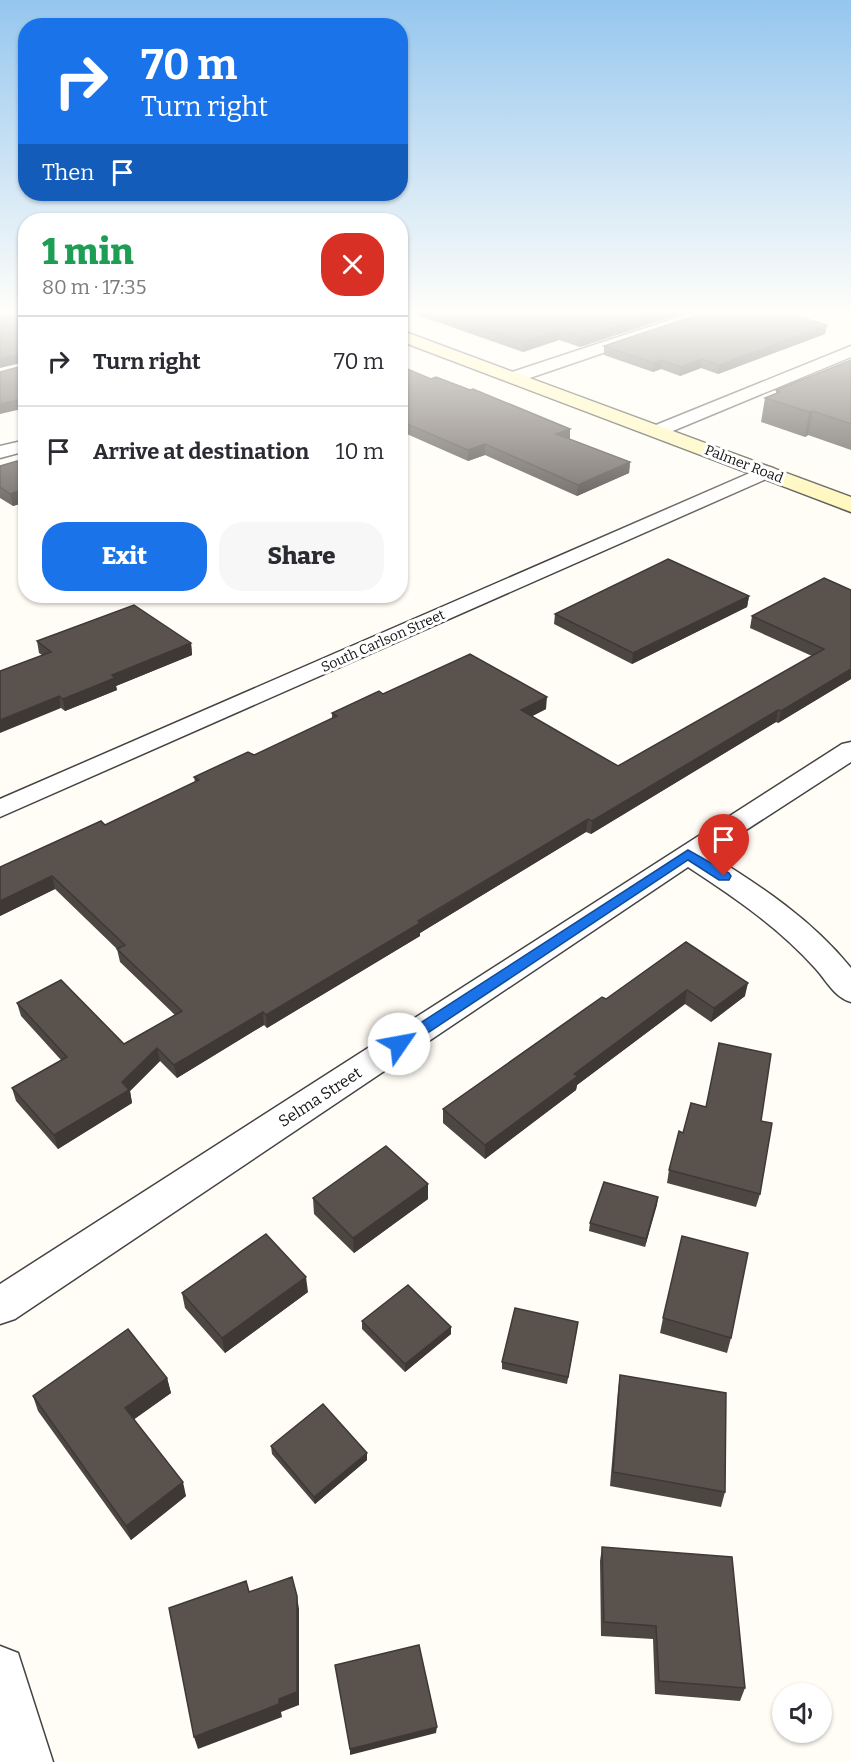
<!DOCTYPE html>
<meta charset="utf-8">
<style>
:root{--surface:#fff;--page:#f7f7f7;--text:#2b2b33;--muted:#7c7c81;--line:#e1e1e2;--accent:#1a73e8}
body{margin:0;font-family:Bitter,serif;background:var(--page);color:var(--text);height:100vh;display:flex;flex-direction:column;font-size:22px;white-space:nowrap}
*{box-sizing:border-box;margin:0}
p{font-size:20px;color:var(--muted)}
.icon{flex:none;width:33px;height:33px;fill:none;stroke:currentColor;stroke-width:2;stroke-linecap:round;stroke-linejoin:round}
.map{position:relative;flex:1;overflow:hidden}
.panel{position:absolute;left:18px;top:213px;width:390px;height:390px;display:flex;flex-direction:column;background:var(--surface);border-radius:24px;box-shadow:0 2px 4px #0004}
.panel>*{flex:none}
.hud{position:absolute;left:18px;top:18px;width:390px;height:183px;border-radius:24px;box-shadow:0 2px 4px #0004;background:#1a73e8;color:#fff;overflow:hidden}
.buttons{position:absolute;left:772px;top:1683px;display:grid;gap:12px}
.buttons a{display:grid;place-items:center;width:60px;height:60px;border-radius:50%;background:var(--surface);box-shadow:0 2px 4px #0004;font-size:30px}
.pin{position:absolute;display:grid;place-items:center;width:51px;height:51px;color:#fff;margin:-62px -26px;border-radius:50% 50% 50% 0;rotate:-45deg;box-shadow:0 0 6px #0007}
.pin .icon{rotate:45deg}
.me{position:absolute;width:66px;margin:-33px;rotate:57deg;stroke-linejoin:round;filter:drop-shadow(0 0 4px #0008)}
.turn{display:flex;align-items:center;gap:21px;height:126px;padding:0 24px;font-size:27px}
.turn .icon{width:78px;height:78px;stroke-width:2.5}
.turn b{display:block;font-size:42px;line-height:51px}
.then{display:flex;align-items:center;height:57px;padding:0 24px;background:#0003;gap:12px;font-size:22px}
.round{display:grid;place-items:center;flex:none;width:63px;height:63px;border-radius:24px;background:var(--page)}
.overview{display:flex;align-items:center;justify-content:space-between;height:102px;padding:0 24px}
h1{font-size:36px;font-weight:800;line-height:45px;color:#1e9e55}
.button{display:flex;gap:12px;margin-top:auto;padding:12px 24px}
.button a{flex:1;height:69px;border-radius:24px;background:var(--accent);color:#fff;font-size:24px;font-weight:800;line-height:69px;text-align:center}
.button a+a{background:var(--page);color:var(--text)}
ul{padding:0;list-style:none}
li{display:flex;align-items:center;gap:18px;height:90px;padding:0 24px;border-top:2px solid var(--line)}
li div{flex:1}
li b{display:block;font-size:22px}
li em{font-style:normal}
.map>svg:first-child{display:block}
.lines{fill:none;stroke-linecap:round;stroke-linejoin:round}
.street-casing{stroke:#444;stroke-width:3}
.secondary-casing{stroke:#333;stroke-width:3}
.street{fill:#fff;fill-rule:evenodd}
.secondary{fill:#fff6b0;fill-rule:evenodd}
.wall{fill:#4d4742}
.shaded-wall{fill:#3f3936}
.building{fill:#5a524d;stroke:#3f3936;stroke-width:1.5}
.route{fill:#1a73e8;stroke:#114b97;stroke-width:1.5}
.labels{text-anchor:middle;dominant-baseline:central;stroke-width:6;stroke-linejoin:round;paint-order:stroke}
.far-street-label{font-size:14px;fill:#111;stroke:#fff}
.street-label{font-size:16px;fill:#111;stroke:#fff}
</style>
<div class="map">
<svg width="851" height="1762" viewBox="0 0 851 1762">
<rect width="100%" height="100%" fill="#fffdf5"/>
<g class="lines">
<g class="street-casing">
<path id="street" d="M700 310H722L720 313 521 381H509L507 377 509 373Z
M851 346V357L663 435H651L648 431 651 427Z
M26 440V451L0 458V446Z
M766 466 773 468 776 472 773 476 0 817V799Z
M851 742V762L709 854C761 886 812 920 851 968V1002C834 997 827 981 815 968 778 927 734 897 688 867L15 1319 0 1324V1284L842 744Z
M0 1646 18 1653 53 1762H0Z"/>
</g>
<g class="secondary-casing">
<path id="secondary" d="M400 330 851 497V512L400 341Z"/>
</g>
<use href="#street" class="street"/>
<use href="#secondary" class="secondary"/>
</g>
<path class="wall" d="M403 310H692L580 347 559 340 523 352Z
M735 314 825 334 718 374 701 368 680 376 661 369 653 372 604 355V346Z
M851 360V450L808 435 805 437 761 422 765 398 776 393V390Z
M400 366 570 439 630 462 629 473 577 496 485 455 468 461 400 431Z
M0 466H26V502L13 506 0 498Z
M824 578 851 679 778 723 776 722 591 834 586 832 420 933V936L267 1028 264 1025 177 1078 160 1061 130 1091 132 1103 58 1149 16 1101 12 1088 61 1060 21 1016 17 1003 124 1044 175 1015 120 962 117 949 55 889 0 916V867L105 825 195 782 194 777 254 755 332 719V713L383 694 546 709 532 716 618 766 812 656 750 628 752 616Z
M749 596 747 607 632 664 554 624 555 614Z
M37 641 191 643 192 655 116 686 117 690 65 711 61 708 42 655 39 653Z
M686 942 745 996 711 1022 685 1004 577 1085 576 1090 485 1159 443 1123V1109L606 999Z
M761 1121 760 1194 756 1207 667 1183 669 1170 683 1133Z
M428 1184V1199L354 1253 314 1214 313 1198Z
M658 1197 645 1247 589 1231 590 1223Z
M308 1292 225 1353 185 1308 182 1293Z
M663 1318 731 1338 727 1353 660 1333Z
M362 1321 451 1327V1334L405 1372 362 1329Z
M577 1329 567 1384 502 1369V1362Z
M620 1375 725 1492 721 1507 610 1486 618 1390Z
M167 1378 171 1393 134 1419 186 1496 131 1540 38 1411 33 1396Z
M271 1446 367 1460 315 1504 272 1454Z
M602 1547 745 1688 740 1701 655 1694 653 1639 601 1636 600 1561Z"/>
<path class="shaded-wall" d="M665 310H692L580 347 581 338Z
M827 325 825 334 718 374 719 365Z
M560 330 559 340 523 352V342Z
M26 352V362L0 368V359Z
M702 359 701 368 680 376 681 367Z
M662 360 661 369 653 372 654 363Z
M26 398V408L0 414V404Z
M813 411 808 435 805 437 809 412Z
M570 429V439L556 434Z
M485 444V455L468 461V450Z
M630 462 629 473 577 496 578 485Z
M26 489V502L13 506 10 494Z
M749 596 747 607 632 664 633 653Z
M191 643 192 655 116 686 117 690 65 711 63 699 112 675Z
M851 669V679L778 723 781 711Z
M59 696 61 708 0 733V720Z
M547 697 546 709 521 722V710Z
M778 710 776 722 591 834 592 821Z
M588 819 586 832 420 933V936L267 1028 266 1015Z
M52 876 55 889 0 916V901Z
M748 983 745 996 711 1022 714 1008Z
M687 990 685 1004 577 1085 576 1090 485 1159V1145L574 1074Z
M263 1012 264 1025 177 1078 174 1065Z
M157 1048 160 1061 130 1091 132 1103 58 1149 54 1135 122 1082Z
M428 1184V1199L354 1253 353 1238Z
M658 1197 657 1205 645 1247 646 1239Z
M306 1277 308 1292 225 1353 222 1338Z
M451 1327V1334L405 1372V1364Z
M167 1378 171 1393 129 1423 125 1408Z
M367 1453V1460L315 1504 314 1497Z
M183 1482 186 1496 131 1540 126 1526Z
M297 1596 299 1609V1705L281 1712 282 1717 198 1749 194 1737Z
M437 1727 436 1733 350 1755V1749Z"/>
<path class="building" d="M0 310H26V352L0 359Z
M430 310H665L581 338 560 330 523 342Z
M712 310H722L735 314 746 310H775L827 325 719 365 702 359 681 367 662 360 654 363 604 346Z
M851 360V424L813 411 809 412 765 398 780 392 776 390Z
M26 365V398L0 404V372Z
M400 366 431 379 436 377 470 390 473 389 570 429 556 434 630 462 578 485 485 444 468 450 400 421Z
M17 461 26 466V489L10 494 0 487V466Z
M668 559 749 596 633 653 555 614Z
M824 578 851 590V669L781 711 778 710 592 821 588 819 418 921 420 923 266 1015 263 1012 174 1065 157 1048 122 1082 129 1090 54 1135 12 1088 67 1057 17 1003 61 980 124 1044 182 1011 117 949 125 945 52 876 0 901V867L101 821 105 825 199 780 194 777 248 752 254 755 337 716 332 713 379 691 383 694 470 654 547 697 521 710 618 766 824 649 752 616Z
M134 605 191 643 112 675 115 678 63 699 59 696 0 720V671L51 652 37 641Z
M686 942 748 983 714 1008 687 990 574 1074 578 1076 485 1145 443 1109 602 997 606 999Z
M719 1043 771 1054 761 1121 772 1123 760 1194 669 1170 679 1131 683 1133 691 1103 706 1107Z
M386 1146 428 1184 353 1238 313 1198Z
M604 1182 658 1197 646 1239 590 1223Z
M266 1234 306 1277 222 1338 182 1293Z
M682 1236 748 1253 731 1338 663 1318Z
M408 1285 451 1327 405 1364 362 1321Z
M515 1308 578 1322 568 1377 502 1362Z
M128 1329 167 1378 125 1408 183 1482 126 1526 33 1396Z
M620 1375 726 1393 725 1492 613 1472Z
M323 1404 367 1453 314 1497 271 1446Z
M602 1547 732 1557 745 1688 659 1681 656 1626 604 1622Z
M292 1577 297 1596V1692L279 1699V1704L194 1737 169 1608 246 1581 249 1592Z
M419 1645 437 1727 350 1749 335 1665Z"/>
<linearGradient id="sky" x2="0" y2="1"><stop stop-color="#95c6ee"/><stop offset="0.56" stop-color="#fffefa"/><stop offset="1" stop-color="#fffefa" stop-opacity="0"/></linearGradient>
<rect width="851" height="557" fill="url(#sky)"/>
<path class="route" d="M688 850 729 873 731 876 729 880H719L688 860 405 1048H394L391 1044 394 1040Z"/>
<g class="labels">
<g class="far-street-label">
<text transform="translate(744 464) rotate(21)">Palmer Road</text>
<text transform="translate(383 641) rotate(-24)">South Carlson Street</text>
</g>
<g class="street-label">
<text transform="translate(320 1097) rotate(-33)">Selma Street</text>
</g>
</g>
</svg>
<div class="buttons">
<a><svg class="icon" aria-label="sound" viewBox="0 0 24 24"><path d="M4 9h4l5-4v14l-5-4H4zM17 9q2 3 0 6"/></svg></a>
</div>
<div class="pin" style="left:724px;top:876px;background:#d93025"><svg class="icon" aria-label="arrive" viewBox="0 0 24 24"><path d="M6 21V4h12l-3 4 3 4H6"/></svg></div>
<svg class="me" style="left:399px;top:1044px" viewBox="-20 -20 40 40"><circle r="19" fill="#fff"/><path d="M0-13L10 11 0 6-10 11z" fill="#1a73e8"/></svg>
<div class="hud">
<div class="turn"><svg class="icon" aria-label="right" viewBox="0 0 24 24"><path d="M7 20v-9h11M14 6l5 5-5 5"/></svg><div><b>70 m</b>Turn right</div></div>
<div class="then">Then<svg class="icon" aria-label="arrive" viewBox="0 0 24 24"><path d="M6 21V4h12l-3 4 3 4H6"/></svg></div>
</div>
<section class="panel">
<div class="overview"><div><h1>1 min</h1><p>80 m · 17:35</p></div><a class="round" style="background:#d93025;color:#fff"><svg class="icon" aria-label="close" viewBox="0 0 24 24"><path d="M6 6l12 12M18 6L6 18"/></svg></a></div>
<ul>
<li><svg class="icon" aria-label="right" viewBox="0 0 24 24"><path d="M7 20v-9h11M14 6l5 5-5 5"/></svg><div><b>Turn right</b></div><em>70 m</em></li>
<li><svg class="icon" aria-label="arrive" viewBox="0 0 24 24"><path d="M6 21V4h12l-3 4 3 4H6"/></svg><div><b>Arrive at destination</b></div><em>10 m</em></li>
</ul>
<div class="button"><a>Exit</a><a>Share</a></div>
</section>
</div>
